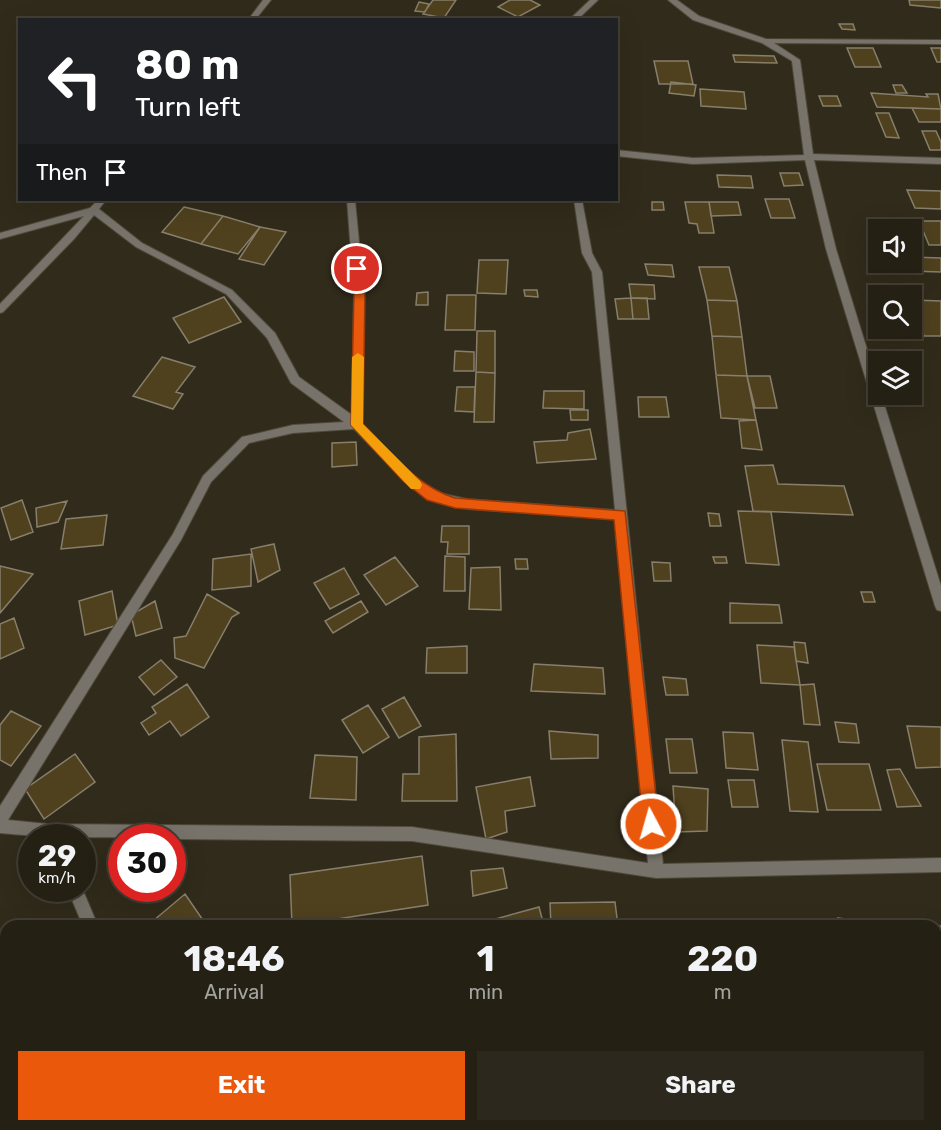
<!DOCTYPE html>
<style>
:root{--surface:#252014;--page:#2d281d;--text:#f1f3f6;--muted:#a3a3a0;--line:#423e34;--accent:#ea580c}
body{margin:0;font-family:Rubik,sans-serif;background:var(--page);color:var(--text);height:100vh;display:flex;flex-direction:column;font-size:22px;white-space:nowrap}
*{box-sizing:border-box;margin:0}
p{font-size:20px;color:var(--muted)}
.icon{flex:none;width:33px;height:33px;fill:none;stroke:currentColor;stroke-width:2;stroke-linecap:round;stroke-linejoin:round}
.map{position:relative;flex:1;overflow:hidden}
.panel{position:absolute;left:0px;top:920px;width:942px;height:212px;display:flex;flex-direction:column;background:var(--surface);border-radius:18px 18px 0 0;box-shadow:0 6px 24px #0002,0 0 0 2px var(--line)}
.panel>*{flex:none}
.guide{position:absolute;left:18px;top:18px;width:600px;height:183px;border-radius:0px;box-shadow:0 6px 24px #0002,0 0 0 2px var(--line);background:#202124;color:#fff;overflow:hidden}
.buttons{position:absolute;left:868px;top:219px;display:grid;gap:12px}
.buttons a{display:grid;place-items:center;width:54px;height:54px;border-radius:0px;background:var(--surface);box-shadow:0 6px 24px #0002,0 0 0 2px var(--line);font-size:30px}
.speed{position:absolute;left:18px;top:824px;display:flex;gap:12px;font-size:30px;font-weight:700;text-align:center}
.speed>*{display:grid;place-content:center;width:78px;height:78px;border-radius:50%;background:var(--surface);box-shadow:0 6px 24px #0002,0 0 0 2px var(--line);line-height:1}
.speed small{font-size:15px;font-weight:400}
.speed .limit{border:9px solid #d22;background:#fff;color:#111}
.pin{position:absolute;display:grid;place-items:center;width:51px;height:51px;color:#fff;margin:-26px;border:3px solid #fff;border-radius:50%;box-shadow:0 2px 6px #0007}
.me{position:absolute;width:66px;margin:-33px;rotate:354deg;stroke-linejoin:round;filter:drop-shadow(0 0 4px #0008)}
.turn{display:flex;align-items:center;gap:21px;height:126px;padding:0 18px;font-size:27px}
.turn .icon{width:78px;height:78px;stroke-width:2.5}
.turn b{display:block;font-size:42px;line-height:51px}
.then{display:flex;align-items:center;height:57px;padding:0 18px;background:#0003;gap:12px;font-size:22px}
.eta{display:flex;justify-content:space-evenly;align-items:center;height:102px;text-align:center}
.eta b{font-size:36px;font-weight:700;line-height:42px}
.primary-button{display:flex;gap:12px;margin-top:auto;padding:12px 18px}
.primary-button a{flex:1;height:69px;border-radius:0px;background:var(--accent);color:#fff;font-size:24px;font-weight:700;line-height:69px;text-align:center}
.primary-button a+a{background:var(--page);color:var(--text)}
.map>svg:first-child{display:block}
.building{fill:#4f411e;stroke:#877f6c;stroke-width:1.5}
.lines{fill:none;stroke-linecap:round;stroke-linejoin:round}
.minor-casing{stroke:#4f493a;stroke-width:2}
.minor{fill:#77736b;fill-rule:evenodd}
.route{fill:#ea580c;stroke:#983908;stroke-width:1.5}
.slow{fill:#f59e0b}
</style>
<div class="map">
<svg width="941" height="1130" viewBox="0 0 941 1130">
<rect width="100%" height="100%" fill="#312b1b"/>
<path class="building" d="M433 0H456L444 18 423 14Z
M510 0H530L540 5 518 17 498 7Z
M909 0H941V8L910 5Z
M419 2 429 4 425 12 415 11Z
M839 24H853L855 30 842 29Z
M847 48H873L881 67H855Z
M931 48H941V62H937Z
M733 55 774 56 777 63 735 62Z
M654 61H688L693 84H659Z
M671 82 696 85 694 96 669 93Z
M893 85H902L907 93H896Z
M700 89 744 92 746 109 701 106Z
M871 93 928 97 926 94H938L941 109 877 107Z
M819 96H837L841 106H823Z
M912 108 941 109V122H919Z
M876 113H889L899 138 886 137Z
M922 131H936L941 142V150H930Z
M780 173H799L803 185 784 186Z
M717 175 751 176 753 188 719 187Z
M907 190 941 191V209L915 208Z
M765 199H789L795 218H771Z
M652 202H663L664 210H652Z
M685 202H709L714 233H699L697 224 689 223Z
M709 202H738L741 215 711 216Z
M184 207 223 216 201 244 162 232Z
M223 216 260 227 238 254 201 244Z
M919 221H941V245H929Z
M260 227 286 232 264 265 239 259Z
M872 257H879V262H912V257L941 258V272L877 270Z
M479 260H508L506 294 477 293Z
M645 264 672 265 674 277 648 275Z
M699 267H729L737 301 707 300Z
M629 284 654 285 655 299 631 298Z
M524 290H537L538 297 525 296Z
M428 292V305H416L417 293Z
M447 295H476L475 330H445Z
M224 297 241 322 189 343 173 318Z
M631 298H647L649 319H633Z
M631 298 633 319H618L615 299Z
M707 300 737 301 742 337 712 336Z
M912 300 941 301V336H924Z
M477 331H495V373L476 372Z
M712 336 742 337 747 376 716 375Z
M455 351 474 352V371H454Z
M162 357 195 367 176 392 183 394 173 409 133 396Z
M476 372 495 373 494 422H474Z
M716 375 747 376 756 420 721 418Z
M747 376H770L777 408H755Z
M457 387H475L474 412 455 411Z
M544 391H584V409L543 408Z
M638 397H666L669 417H639Z
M570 410H588V420H571Z
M756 420 762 450 742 448 739 421Z
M590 429 596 459 537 463 534 442 567 440 568 433Z
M356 442 357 465 332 467V443Z
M773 465 778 484 844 486 853 515 753 511 745 466Z
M22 500 33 532 11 540 1 508Z
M67 501 58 522 37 527 36 508Z
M738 511 771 512 779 565 746 563Z
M708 513 719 514 721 526H710Z
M107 515 103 545 61 549 66 519Z
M442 526H469V554H447L448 542H441Z
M274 544 280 570 258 582 251 549Z
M251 554V586L212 590 213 559Z
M445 556 465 557V591H444Z
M395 557 418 586 386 605 364 575Z
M713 557H726L727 563H715Z
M515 559H527L528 569H516Z
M652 562 670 563 671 581H654Z
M0 566 33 574 0 613Z
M500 567 501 610 469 609 471 568Z
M344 568 359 594 330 609 314 583Z
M112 591 118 625 85 635 79 601Z
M861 592H872L875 602H864Z
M207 594 239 613 232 617 204 668 175 658 174 638 186 636Z
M155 601 162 628 136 636 131 615Z
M361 601 368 612 333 633 325 621Z
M730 603 779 605 782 623H730Z
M14 618 24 648 0 659V624Z
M794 642 805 643 808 663 796 661Z
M757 645 794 647 800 685 761 683Z
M467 646V673H426L427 648Z
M161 660 177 677 154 695 139 677Z
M534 664 603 668 605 694 531 691Z
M663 677 686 679 688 695H666Z
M187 684 209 717 181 736 170 721 149 735 141 723 156 713 152 707Z
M814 684 820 725 804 724 800 685Z
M404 697 421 726 399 738 382 709Z
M368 705 389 737 363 753 342 720Z
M11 711 41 726 11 766 0 760V725Z
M835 722 856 724 859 743 839 742Z
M907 726 941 727V767L916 768Z
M549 731 598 735V758L551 759Z
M723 732 753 733 758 770 726 768Z
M456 734 457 801H402L403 774H419V737Z
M666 739H692L697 773H670Z
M782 740 808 742 818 812 790 811Z
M75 754 95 782 44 819 25 789Z
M315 755 357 757 356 800 310 798Z
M817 764H869L881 810H827Z
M900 769 921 806 897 807 887 770Z
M530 777 535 806 505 811 507 832 486 839 476 787Z
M728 780H754L758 807H732Z
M673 786 708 789 707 831 676 832Z
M422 856 428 905 292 926 290 875Z
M503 868 507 888 473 896 471 871Z
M185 894 207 926H147Z
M615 902 618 926H551L550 903Z
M539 907 544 926H470Z
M838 918 852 920 853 926H839Z
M879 921 923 924V926H880Z
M936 926H941V969H936Z
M936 969H941V995H936Z
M0 1020 6 1037V1085L0 1089Z
M936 1084H941V1130H885L884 1125H936Z
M305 1125H337L336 1130H305Z
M503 1125H547L546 1130H524Z
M650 1125H694V1130H650Z
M709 1125H791V1130H709Z
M795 1125H872L873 1130H795Z"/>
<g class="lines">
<g class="minor-casing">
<path id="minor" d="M263 0H271L255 20H248Z
M590 0H598L577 20H569Z
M668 0H677L699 16 766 39 941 40V44L774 43 800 60 813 154 941 158V164L814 160 836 249 879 388V394H881L941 586V611L937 610 935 606 826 249 805 160 693 164 616 156V150L693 158 804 155 792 61 762 43 693 20Z
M98 200H106L99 209 142 243 232 290 275 333 299 377 352 415 354 293 347 200H355L364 293 362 424 412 475 435 492 467 499 615 510 592 272 582 253 574 200H582L592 253 602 272 663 864 941 858V872L656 878 412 841 172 839V837C113 837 61 839 0 833V806L173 534 203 476 242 437 293 425 344 422 291 383 267 338 226 294 136 247 94 215 74 239 3 312 0 313V304L84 216 0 239V233L90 208ZM354 429 404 481 428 499 467 509 616 519 648 863 412 827 48 824 8 820 181 540 211 482 249 443 293 433Z
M67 888H82L98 926H83Z
M130 1125H146L145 1130H129Z"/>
</g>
<use href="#minor" class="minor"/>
</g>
<path class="route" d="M357 266 363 269 365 292 363 424C391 452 416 486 455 498L625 511 659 824 657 829 651 832 646 829 643 824 614 520 455 508 427 500 403 481 351 425 354 292 352 269Z"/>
<path class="slow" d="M358 353 364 357 363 424 420 481 422 485 420 489H411L351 425 352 357Z"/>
</svg>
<div class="buttons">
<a><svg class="icon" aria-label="sound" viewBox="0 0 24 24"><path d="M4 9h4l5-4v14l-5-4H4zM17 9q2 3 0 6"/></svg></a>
<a><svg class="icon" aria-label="search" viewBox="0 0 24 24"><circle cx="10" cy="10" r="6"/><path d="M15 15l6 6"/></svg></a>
<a><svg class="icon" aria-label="layers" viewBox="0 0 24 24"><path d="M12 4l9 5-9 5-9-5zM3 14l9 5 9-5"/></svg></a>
</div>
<div class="speed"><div>29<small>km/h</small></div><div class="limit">30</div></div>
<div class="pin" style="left:357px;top:269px;background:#d93025"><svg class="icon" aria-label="arrive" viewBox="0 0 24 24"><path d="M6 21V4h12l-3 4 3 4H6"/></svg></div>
<svg class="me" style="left:651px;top:824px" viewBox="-20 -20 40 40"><circle r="17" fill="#ea580c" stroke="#fff" stroke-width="3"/><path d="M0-11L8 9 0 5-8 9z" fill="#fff"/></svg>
<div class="guide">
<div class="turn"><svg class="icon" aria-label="left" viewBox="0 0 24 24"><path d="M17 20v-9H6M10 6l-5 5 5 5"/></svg><div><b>80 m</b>Turn left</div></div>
<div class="then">Then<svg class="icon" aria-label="arrive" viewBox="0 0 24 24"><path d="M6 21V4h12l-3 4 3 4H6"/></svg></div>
</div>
<section class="panel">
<div class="eta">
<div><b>18:46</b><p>Arrival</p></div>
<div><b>1</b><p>min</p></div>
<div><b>220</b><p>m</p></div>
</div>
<div class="primary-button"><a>Exit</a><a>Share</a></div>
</section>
</div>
